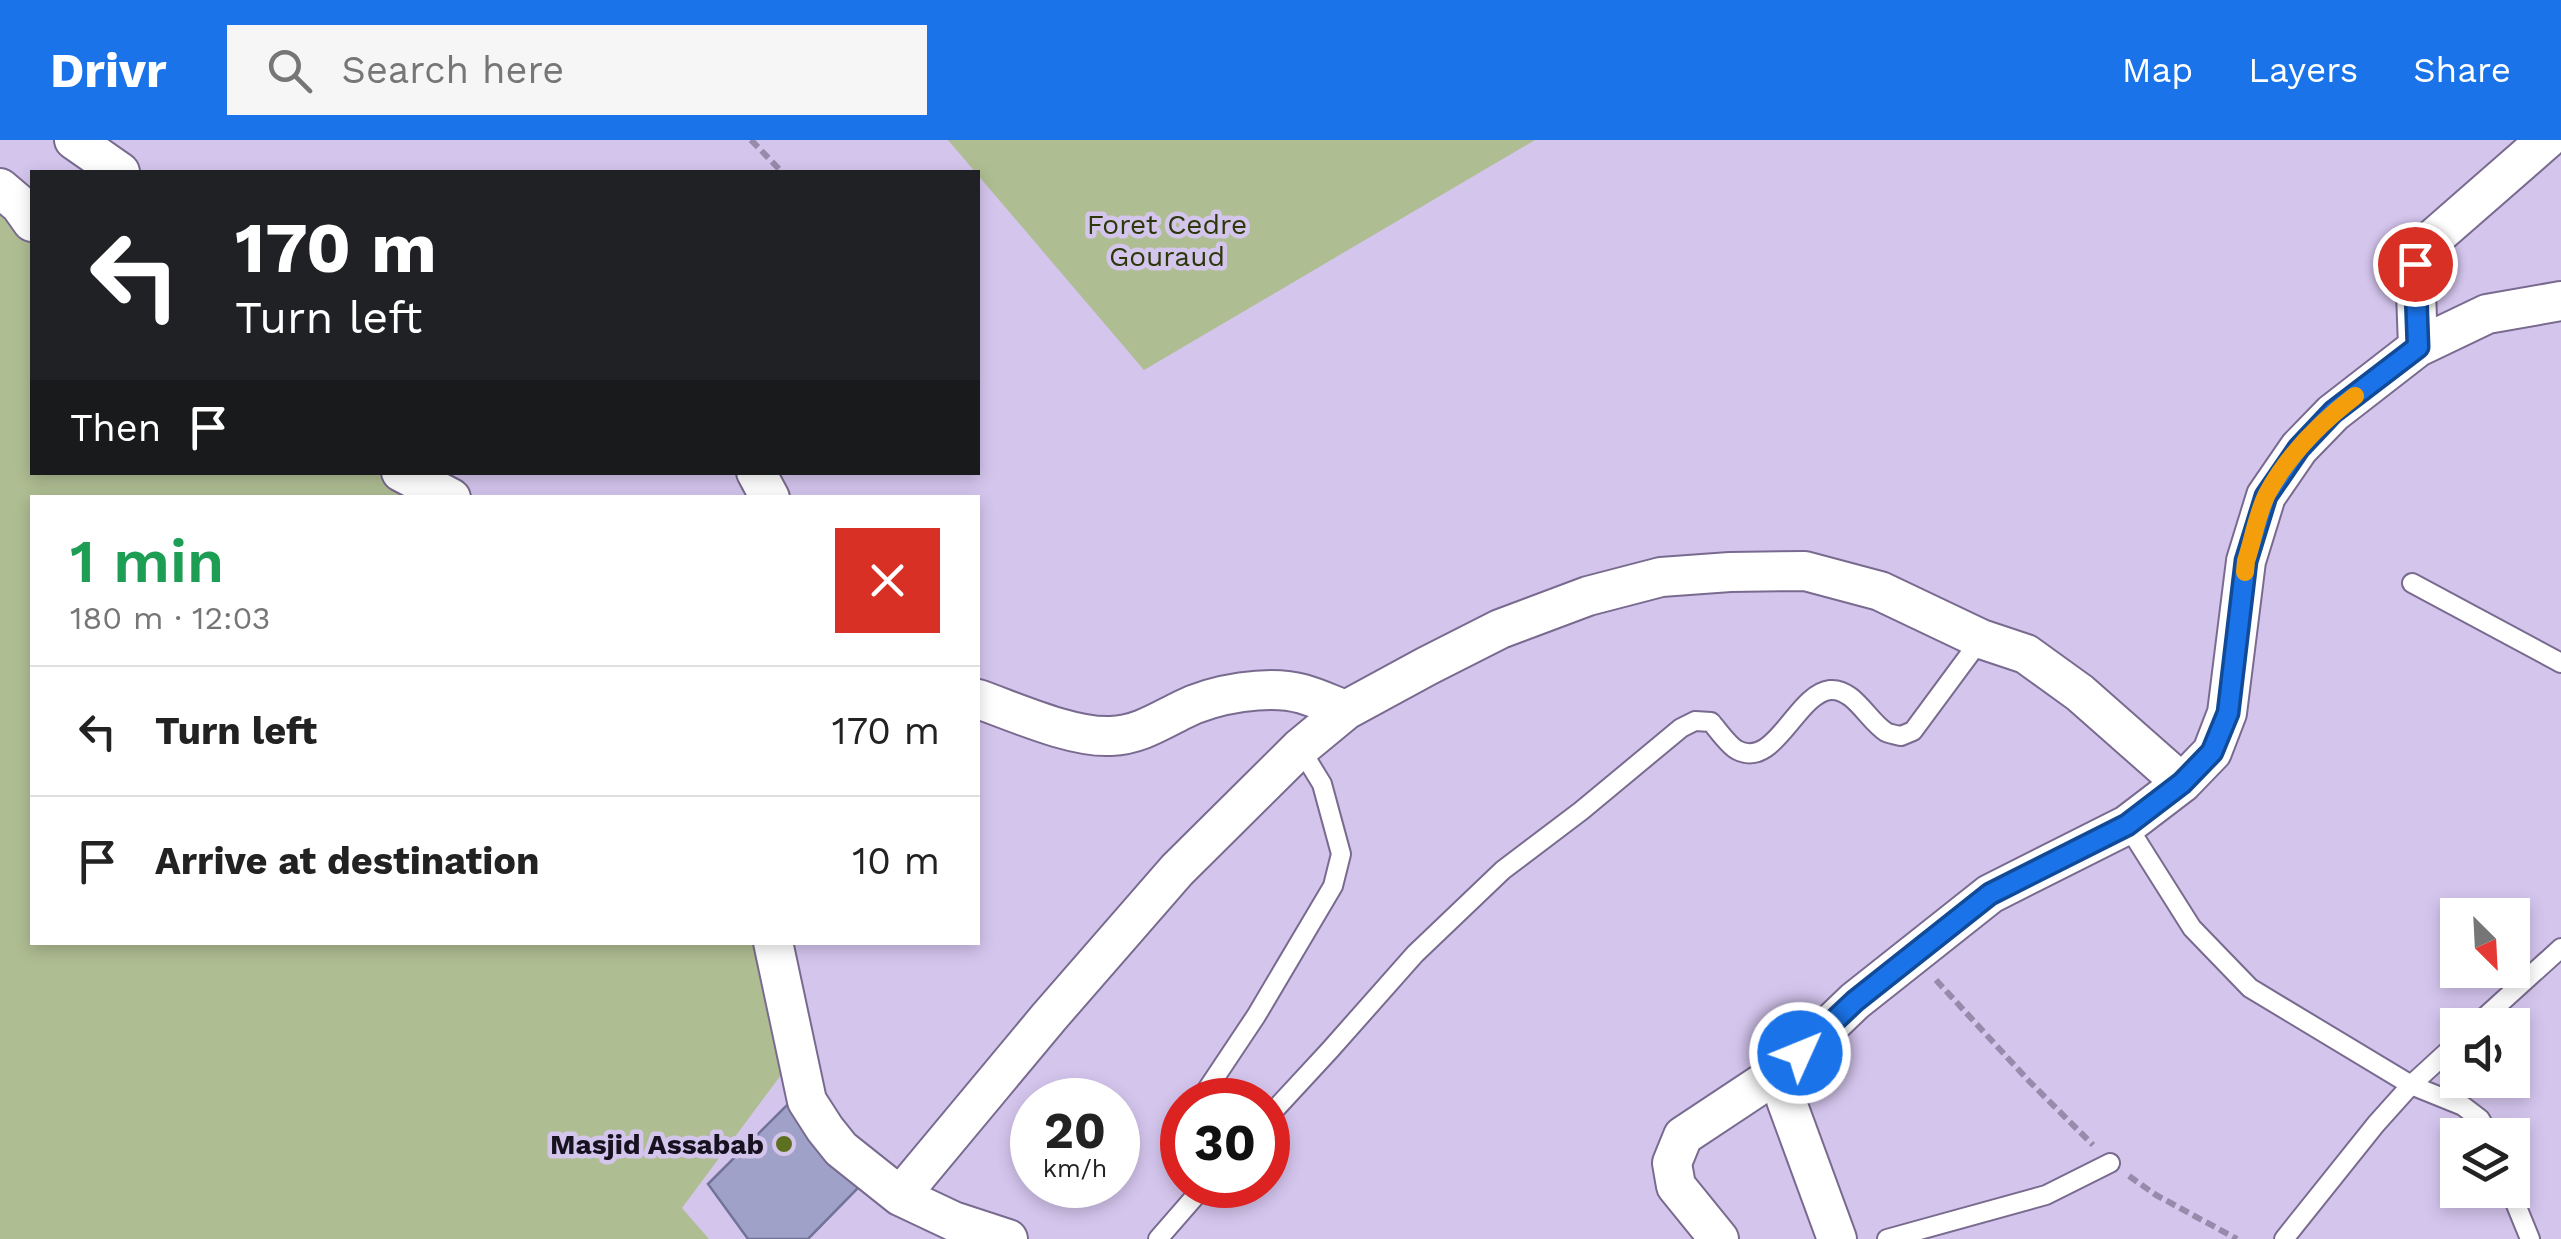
<!DOCTYPE html>
<meta charset="utf-8">
<style>
:root{--surface:#fff;--page:#f6f6f6;--text:#222;--muted:#767676;--line:#e0e0e0;--accent:#1a73e8}
body{margin:0;font-family:"Work Sans",sans-serif;background:var(--page);color:var(--text);height:100vh;display:flex;flex-direction:column;font-size:38px;white-space:nowrap}
*{box-sizing:border-box;margin:0}
p{font-size:32px;color:var(--muted)}
.icon{flex:none;width:55px;height:55px;fill:none;stroke:currentColor;stroke-width:2;stroke-linecap:round;stroke-linejoin:round}
.map{position:relative;flex:1;overflow:hidden}
.sheet{position:absolute;left:30px;top:355px;width:950px;height:450px;display:flex;flex-direction:column;background:var(--surface);border-radius:0px;box-shadow:0 5px 15px #0003}
.sheet>*{flex:none}
.banner{position:absolute;left:30px;top:30px;width:950px;height:305px;border-radius:0px;box-shadow:0 5px 15px #0003;background:#202124;color:#fff;overflow:hidden}
.needle{width:65px;rotate:156deg}
.fabs{position:absolute;left:2440px;top:758px;display:grid;gap:20px}
.fabs a{display:grid;place-items:center;width:90px;height:90px;border-radius:0px;background:var(--surface);box-shadow:0 5px 15px #0003;font-size:50px}
.speed{position:absolute;left:1010px;top:938px;display:flex;gap:20px;font-size:50px;font-weight:700;text-align:center}
.speed>*{display:grid;place-content:center;width:130px;height:130px;border-radius:50%;background:var(--surface);box-shadow:0 5px 15px #0003;line-height:1}
.speed small{font-size:25px;font-weight:400}
.speed .limit{border:15px solid #d22;background:#fff;color:#111}
.pin{position:absolute;display:grid;place-items:center;width:85px;height:85px;color:#fff;margin:-42px;border:5px solid #fff;border-radius:50%;box-shadow:0 2px 10px #0007}
.me{position:absolute;width:110px;margin:-55px;rotate:46deg;stroke-linejoin:round;filter:drop-shadow(0 0 8px #0008)}
.turn{display:flex;align-items:center;gap:35px;height:210px;padding:0 40px;font-size:45px}
.turn .icon{width:130px;height:130px;stroke-width:2.5}
.turn b{display:block;font-size:70px;line-height:85px}
.then{display:flex;align-items:center;height:95px;padding:0 40px;background:#0003;gap:20px;font-size:38px}
.round{display:grid;place-items:center;flex:none;width:105px;height:105px;border-radius:0px;background:var(--page)}
.headline{display:flex;align-items:center;justify-content:space-between;height:170px;padding:0 40px}
h1{font-size:60px;font-weight:600;line-height:75px;color:#1e9e55}
ul{padding:0;list-style:none}
li{display:flex;align-items:center;gap:30px;height:130px;padding:0 40px;border-top:2px solid var(--line)}
li div{flex:1}
li b{display:block;font-size:38px}
li em{font-style:normal}
header{display:flex;align-items:center;gap:60px;box-sizing:border-box;height:140px;padding:0 50px;background:var(--accent);color:#fff}
header strong{font-size:48px}
nav{display:flex;gap:55px;margin-inline-start:auto;font-size:35px}
.search{width:700px;height:90px;background:var(--page);display:flex;align-items:center;gap:25px;box-sizing:border-box;padding:0 35px;border-radius:0px;color:var(--muted);font-size:38px}
.map>svg:first-child{display:block}
.green{fill:#afbd92}
.building{fill:#9fa1c8;stroke:#717398;stroke-width:2.5}
.lines{fill:none;stroke-linecap:round;stroke-linejoin:round}
.lane-casing{stroke:#796b8f;stroke-width:22}
.street-casing{stroke:#796b8f;stroke-width:42}
.path{stroke:#968baa;stroke-width:6;stroke-dasharray:10 5;stroke-linecap:butt}
.lane{stroke:#fff;stroke-width:18}
.street{stroke:#fff;stroke-width:38}
.route-casing{stroke:#114b97;stroke-width:25}
.route{stroke:#1a73e8;stroke-width:18}
.slow{stroke:#f59e0b;stroke-width:18}
.poi-dot{fill:#5c7020;stroke:#d4c5ed;stroke-width:4}
.labels{text-anchor:middle;dominant-baseline:central;stroke-width:9;stroke-linejoin:round;paint-order:stroke}
.park-label{font-size:28px;fill:#2c3808;stroke:#d4c5ed}
.poi-label{font-size:28px;font-weight:bold;fill:#171220;stroke:#d4c5ed;text-anchor:end}
</style>
<header>
<strong>Drivr</strong>
<div class="search"><svg class="icon" aria-label="search" viewBox="0 0 24 24"><circle cx="10" cy="10" r="6"/><path d="M15 15l6 6"/></svg>Search here</div>
<nav><a>Map</a><a>Layers</a><a>Share</a></nav>
</header>
<div class="map">
<svg width="2561" height="1099" viewBox="0 0 2561 1099">
<rect width="100%" height="100%" fill="#d4c5ed"/>
<path class="green" d="M948 0H1535L1144 230Z
M0 71 32 105V332L392 333 457 357 32 358V802L754 803 784 931 682 1068 709 1099H0Z"/>
<path class="building" d="M787 965 858 1048 808 1099H748L708 1044Z"/>
<g class="lines">
<g class="lane-casing">
<path id="lane" d="M2412 443 2561 523
M2127 685 2192 788 2250 848 2411 945 2463 966 2480 979 2489 995
M2476 885 2561 808
M1200 960 1256 876 1333 746 1341 714 1322 644 1300 608
M1268 977 1330 910 1415 814 1503 730 1581 671 1681 588 1695 581 1711 582C1718 590 1728 605 1737 610 1775 630 1796 554 1830 550 1854 548 1868 581 1886 592 1890 594 1896 595 1901 596L1913 591 1981 499
M2510 1050 2530 1099
M1158 1099 1205 1045
M1887 1099 2046 1055 2110 1023
M2284 1099 2376 984 2411 945 2458 902"/>
</g>
<g class="street-casing">
<path id="street" d="M74 0 120 32
M0 48 20 65 32 82
M2418 207 2415 124 2435 97 2546 0
M401 332 451 358
M756 332 770 358
M978 559C1015 572 1072 598 1111 596 1138 595 1158 582 1182 570 1213 554 1269 544 1303 554 1317 558 1332 565 1346 570
M2182 643 2212 612 2227 573 2246 421 2266 356 2299 308 2333 273 2418 207 2487 174 2561 161
M773 802 807 961 825 989 841 1009 900 1056 953 1081 1008 1099
M900 1056 1049 877 1177 730 1300 608 1346 570 1427 526 1500 489 1588 456 1661 437 1730 432 1805 431 1880 451 1981 499 2026 514 2080 553 2182 643 2127 685 1990 754 1855 861 1784 929 1786 960 1837 1099
M1719 1099 1676 1046 1672 1023 1683 996 1784 929"/>
</g>
<path class="path" d="M751 0 782 32
M1936 840 2029 941 2093 1005
M2129 1036 2156 1055 2237 1099"/>
<use href="#lane" class="lane"/>
<use href="#street" class="street"/>
</g>
<g class="lines">
<g class="route-casing">
<path id="route" d="M1800 913 1855 861 1990 754 2127 685 2182 643 2212 612 2228 573 2246 421 2266 356 2299 308 2333 272 2418 207 2415 124"/>
</g>
<use href="#route" class="route"/>
<path class="slow" d="M2245 432 2246 421C2253 400 2257 374 2267 354 2288 315 2321 282 2355 256"/>
</g>
<circle class="poi-dot" cx="784" cy="1004" r="10"/>
<g class="labels">
<g class="park-label">
<text x="1167" y="84">Foret Cedre<tspan x="1167" dy="32">Gouraud</tspan></text>
</g>
<g class="poi-label">
<text x="764" y="1004">Masjid Assabab</text>
</g>
</g>
</svg>
<div class="fabs">
<a><svg class="needle" viewBox="-14 -14 28 28"><path d="M0-13l5 13h-10z" fill="#e53935"/><path d="M0 13l5-13h-10z" fill="#767676"/></svg></a>
<a><svg class="icon" aria-label="sound" viewBox="0 0 24 24"><path d="M4 9h4l5-4v14l-5-4H4zM17 9q2 3 0 6"/></svg></a>
<a><svg class="icon" aria-label="layers" viewBox="0 0 24 24"><path d="M12 4l9 5-9 5-9-5zM3 14l9 5 9-5"/></svg></a>
</div>
<div class="speed"><div>20<small>km/h</small></div><div class="limit">30</div></div>
<div class="pin" style="left:2415px;top:124px;background:#d93025"><svg class="icon" aria-label="arrive" viewBox="0 0 24 24"><path d="M6 21V4h12l-3 4 3 4H6"/></svg></div>
<svg class="me" style="left:1800px;top:913px" viewBox="-20 -20 40 40"><circle r="17" fill="#1a73e8" stroke="#fff" stroke-width="3"/><path d="M0-11L8 9 0 5-8 9z" fill="#fff"/></svg>
<div class="banner">
<div class="turn"><svg class="icon" aria-label="left" viewBox="0 0 24 24"><path d="M17 20v-9H6M10 6l-5 5 5 5"/></svg><div><b>170 m</b>Turn left</div></div>
<div class="then">Then<svg class="icon" aria-label="arrive" viewBox="0 0 24 24"><path d="M6 21V4h12l-3 4 3 4H6"/></svg></div>
</div>
<section class="sheet">
<div class="headline"><div><h1>1 min</h1><p>180 m · 12:03</p></div><a class="round" style="background:#d93025;color:#fff"><svg class="icon" aria-label="close" viewBox="0 0 24 24"><path d="M6 6l12 12M18 6L6 18"/></svg></a></div>
<ul>
<li><svg class="icon" aria-label="left" viewBox="0 0 24 24"><path d="M17 20v-9H6M10 6l-5 5 5 5"/></svg><div><b>Turn left</b></div><em>170 m</em></li>
<li><svg class="icon" aria-label="arrive" viewBox="0 0 24 24"><path d="M6 21V4h12l-3 4 3 4H6"/></svg><div><b>Arrive at destination</b></div><em>10 m</em></li>
</ul>
</section>
</div>
